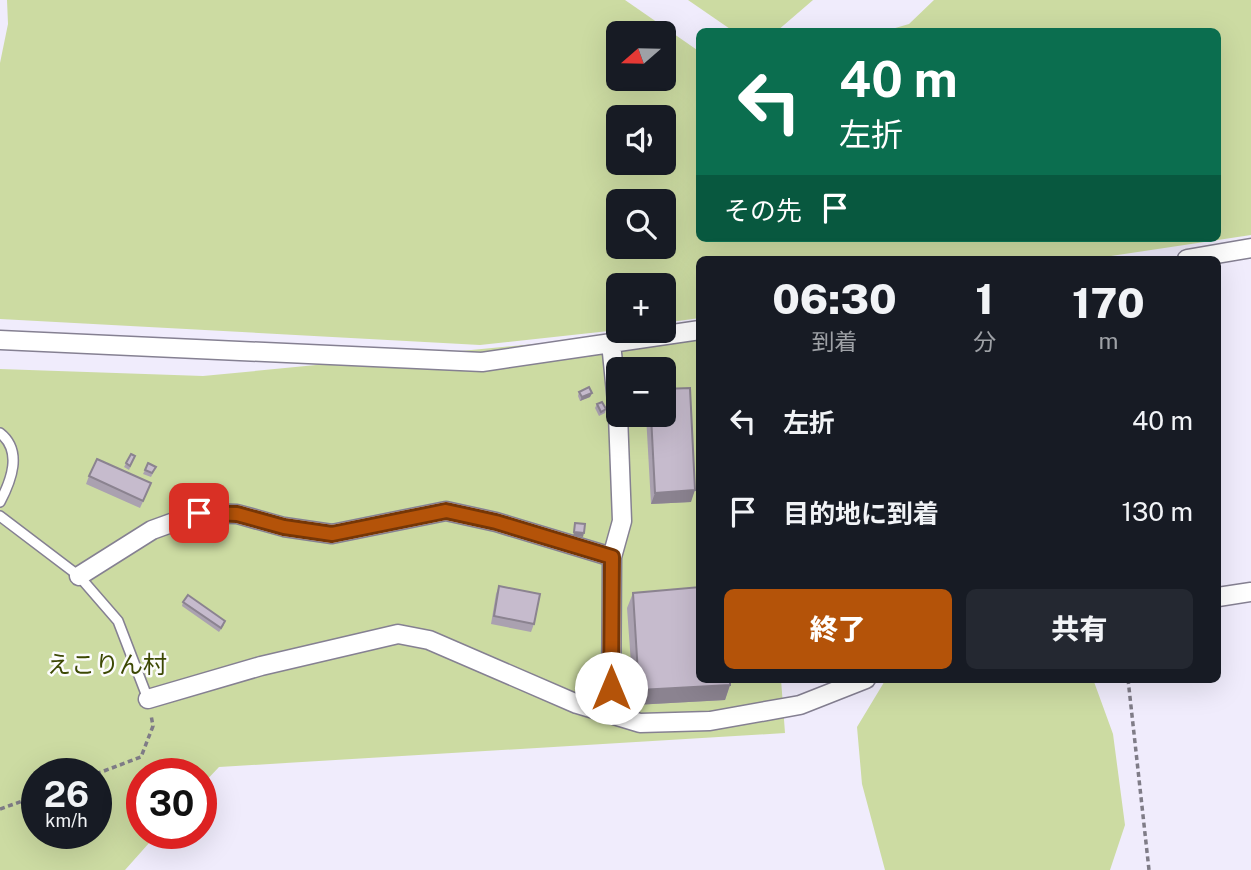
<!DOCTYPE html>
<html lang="ja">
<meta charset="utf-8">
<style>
:root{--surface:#171b24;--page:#242831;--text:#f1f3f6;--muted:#9ea1a6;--accent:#b45309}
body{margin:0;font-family:"Public Sans","Noto Sans JP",sans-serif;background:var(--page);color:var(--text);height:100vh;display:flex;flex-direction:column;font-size:26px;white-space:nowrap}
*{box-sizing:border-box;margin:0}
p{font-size:23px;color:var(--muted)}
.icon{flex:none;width:38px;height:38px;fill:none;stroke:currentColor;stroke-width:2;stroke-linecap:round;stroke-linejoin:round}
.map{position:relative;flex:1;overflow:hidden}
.sheet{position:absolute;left:696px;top:256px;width:525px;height:427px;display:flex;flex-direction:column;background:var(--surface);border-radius:10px;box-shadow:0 7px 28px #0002}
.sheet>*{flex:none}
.banner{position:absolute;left:696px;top:28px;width:525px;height:214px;border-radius:10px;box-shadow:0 7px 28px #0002;background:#0b6e4f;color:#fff;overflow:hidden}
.needle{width:46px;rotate:250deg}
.fabs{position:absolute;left:606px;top:21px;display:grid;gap:14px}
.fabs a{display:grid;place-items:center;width:70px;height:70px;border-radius:10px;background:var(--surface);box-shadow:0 7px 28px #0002;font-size:35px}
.speed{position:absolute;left:21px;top:758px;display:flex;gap:14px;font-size:35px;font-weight:700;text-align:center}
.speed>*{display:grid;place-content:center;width:91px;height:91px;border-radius:50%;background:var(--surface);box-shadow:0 7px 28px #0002;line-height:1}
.speed small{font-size:18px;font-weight:400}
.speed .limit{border:10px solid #d22;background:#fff;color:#111}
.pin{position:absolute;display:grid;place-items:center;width:60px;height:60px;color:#fff;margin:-30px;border-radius:14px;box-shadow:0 4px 10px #0006}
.me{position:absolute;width:77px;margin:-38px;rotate:0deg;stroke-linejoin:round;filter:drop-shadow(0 0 5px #0008)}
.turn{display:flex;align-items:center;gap:24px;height:147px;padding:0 28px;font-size:32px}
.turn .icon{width:91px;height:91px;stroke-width:2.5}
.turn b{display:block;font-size:49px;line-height:60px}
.then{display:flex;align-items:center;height:66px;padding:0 28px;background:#0003;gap:14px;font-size:26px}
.eta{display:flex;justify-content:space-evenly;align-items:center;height:119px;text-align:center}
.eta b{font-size:42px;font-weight:800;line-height:49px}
.primary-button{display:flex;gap:14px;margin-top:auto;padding:14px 28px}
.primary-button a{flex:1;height:80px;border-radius:10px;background:var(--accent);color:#fff;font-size:28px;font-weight:800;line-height:80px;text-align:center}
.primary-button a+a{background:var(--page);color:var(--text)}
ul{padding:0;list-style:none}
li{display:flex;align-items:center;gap:21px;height:91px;padding:0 28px}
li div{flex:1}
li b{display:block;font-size:26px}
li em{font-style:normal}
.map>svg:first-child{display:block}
.green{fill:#ccdba2;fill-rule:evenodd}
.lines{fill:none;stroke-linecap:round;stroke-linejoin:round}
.lane-casing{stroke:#858092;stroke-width:12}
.street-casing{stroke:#858092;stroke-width:21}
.path{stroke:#7f7c87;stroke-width:3.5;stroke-dasharray:5 3.5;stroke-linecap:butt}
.lane{stroke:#fff;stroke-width:9}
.street{stroke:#fff;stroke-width:18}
.wall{fill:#aaa1b0}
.shaded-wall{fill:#8b8390}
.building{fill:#c6bbcd;stroke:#8b8390;stroke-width:2}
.route-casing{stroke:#753606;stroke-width:18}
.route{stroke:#b45309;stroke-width:12}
.labels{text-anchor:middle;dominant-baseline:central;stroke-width:5;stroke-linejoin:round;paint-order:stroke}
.park-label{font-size:24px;fill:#3c4803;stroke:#fcfcfc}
</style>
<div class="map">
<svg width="1251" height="870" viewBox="0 0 1251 870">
<rect width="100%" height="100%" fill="#f0ecfc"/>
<path class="green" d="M7 0H625L700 52V238H1218V32L885 31 909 24 934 0H1251V235L1091 259H700V318L663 323V285H618V330L480 345 0 319V63L8 24ZM663 33V79H618V33ZM618 117H663V163H618ZM618 201H663V247H618Z
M688 0H813L777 31H733Z
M700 328V679H781L785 733 219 767 201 786V774H142V833H158L125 870H0V369L203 376ZM618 369H663V415H618ZM37 774H96V833H37Z
M886 679H1093L1113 734 1125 825 1110 870H885L862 784 857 727Z"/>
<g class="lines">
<g class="lane-casing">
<path id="lane" d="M0 433C23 451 11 481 0 502
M0 516 79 576 118 621 148 699"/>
</g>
<g class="street-casing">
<path id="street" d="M1187 259 1251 248
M0 340 482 362 700 330
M611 343 618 412
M79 576 152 530 199 513 237 514 284 527 332 534 446 511 496 522 612 557
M1218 597 1251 592
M148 699 261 666 398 634 429 640 577 704 640 723 710 721 800 705 866 679
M611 714 612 557 622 521 618 415"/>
</g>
<path class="path" d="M1128 679 1149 870
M96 774 141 757 153 726 151 715
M0 809 37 796"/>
<use href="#lane" class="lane"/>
<use href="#street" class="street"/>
</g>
<path class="wall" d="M579 392 592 393 590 397 580 401 578 396Z
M597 404 606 409 605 413 599 416 595 408Z
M646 415H663L691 502 651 504Z
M131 454 135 456 129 470 124 467Z
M145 470 154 471 151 477 143 474Z
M89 476 148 491 140 508 86 484Z
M499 586 534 624 531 632 491 624 496 594Z
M633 593 730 685 725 700 634 705 627 608Z
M183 602 224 625 219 632 182 606Z"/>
<path class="shaded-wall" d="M592 393 590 397 580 401 582 397Z
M695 490 691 502 651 504 655 493Z
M574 532 584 533 583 537 573 536Z
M730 685 725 700 634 705 639 690Z"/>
<path class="building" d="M589 387 592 393 582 397 579 392Z
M690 388 695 490 655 493 651 415H663V389Z
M602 402 606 409 601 412 597 404Z
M131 454 135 456 130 466 126 463Z
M97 459 151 483 143 501 89 476Z
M148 463 156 467 152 473 145 470Z
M575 523 585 524 584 533 574 532Z
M499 586 540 594 534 624 494 616Z
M700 587V679H730V685L639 690 633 593Z
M188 595 225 621 221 628 183 602Z"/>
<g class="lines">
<g class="route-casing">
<path id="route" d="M199 513 237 514 284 527 332 534 446 511 496 522 612 557 611 688"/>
</g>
<use href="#route" class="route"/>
</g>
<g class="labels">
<g class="park-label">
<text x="107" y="664">えこりん村</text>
</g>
</g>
</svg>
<div class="fabs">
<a><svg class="needle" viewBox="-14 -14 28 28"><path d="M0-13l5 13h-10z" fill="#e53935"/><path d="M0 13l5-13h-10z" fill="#9ea1a6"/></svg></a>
<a><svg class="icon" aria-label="sound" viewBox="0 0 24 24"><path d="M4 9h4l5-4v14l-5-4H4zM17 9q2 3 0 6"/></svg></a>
<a><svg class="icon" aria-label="search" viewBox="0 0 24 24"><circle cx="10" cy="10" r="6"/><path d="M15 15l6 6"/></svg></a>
<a>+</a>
<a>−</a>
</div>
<div class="speed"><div>26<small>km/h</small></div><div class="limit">30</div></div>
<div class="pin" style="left:199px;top:513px;background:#d93025"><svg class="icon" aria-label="arrive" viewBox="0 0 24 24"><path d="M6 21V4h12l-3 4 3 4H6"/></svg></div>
<svg class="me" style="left:611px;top:688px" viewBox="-20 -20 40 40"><circle r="19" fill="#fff"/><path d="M0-13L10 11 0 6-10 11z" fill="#b45309"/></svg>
<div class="banner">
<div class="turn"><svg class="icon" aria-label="left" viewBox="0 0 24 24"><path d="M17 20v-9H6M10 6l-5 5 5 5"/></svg><div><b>40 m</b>左折</div></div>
<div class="then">その先<svg class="icon" aria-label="arrive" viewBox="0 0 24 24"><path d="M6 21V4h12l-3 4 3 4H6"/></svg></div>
</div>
<section class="sheet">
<div class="eta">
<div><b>06:30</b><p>到着</p></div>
<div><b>1</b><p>分</p></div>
<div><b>170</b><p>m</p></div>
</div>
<ul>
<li><svg class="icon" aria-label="left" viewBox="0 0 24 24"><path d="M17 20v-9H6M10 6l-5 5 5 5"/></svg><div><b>左折</b></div><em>40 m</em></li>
<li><svg class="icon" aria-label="arrive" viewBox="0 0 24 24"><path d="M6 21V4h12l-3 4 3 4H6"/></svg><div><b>目的地に到着</b></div><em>130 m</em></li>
</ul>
<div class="primary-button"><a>終了</a><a>共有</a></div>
</section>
</div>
